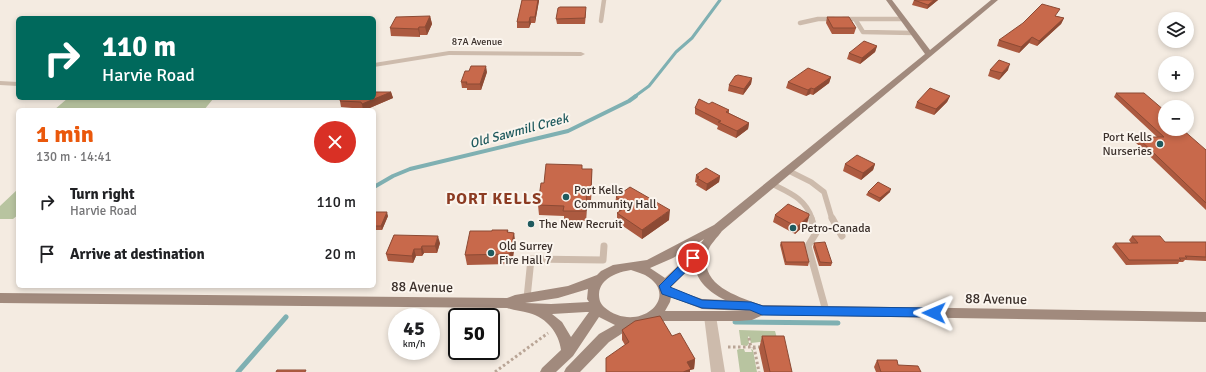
<!DOCTYPE html>
<meta charset="utf-8">
<style>
:root{--surface:#fff;--page:#f2f2f2;--text:#202124;--muted:#757577;--accent:#ea580c}
body{margin:0;font-family:Signika,sans-serif;background:var(--page);color:var(--text);height:100vh;display:flex;flex-direction:column;font-size:15px;white-space:nowrap}
*{box-sizing:border-box;margin:0}
p{font-size:13px;color:var(--muted)}
.icon{flex:none;width:22px;height:22px;fill:none;stroke:currentColor;stroke-width:2;stroke-linecap:round;stroke-linejoin:round}
.map{position:relative;flex:1;overflow:hidden}
.side{position:absolute;left:16px;top:108px;width:360px;height:180px;display:flex;flex-direction:column;background:var(--surface);border-radius:6px;box-shadow:0 2px 6px #0003}
.side>*{flex:none}
.banner{position:absolute;left:16px;top:16px;width:360px;height:84px;border-radius:6px;box-shadow:0 2px 6px #0003;background:#00695c;color:#fff;overflow:hidden}
.buttons{position:absolute;left:1158px;top:12px;display:grid;gap:8px}
.buttons a{display:grid;place-items:center;width:36px;height:36px;border-radius:50%;background:var(--surface);box-shadow:0 2px 6px #0003;font-size:20px}
.speed{position:absolute;left:388px;top:308px;display:flex;gap:8px;font-size:20px;font-weight:700;text-align:center}
.speed>*{display:grid;place-content:center;width:52px;height:52px;border-radius:50%;background:var(--surface);box-shadow:0 2px 6px #0003;line-height:1}
.speed small{font-size:10px;font-weight:400}
.speed .limit{border:2px solid #111;border-radius:6px;background:#fff;color:#111}
.pin{position:absolute;display:grid;place-items:center;width:34px;height:34px;color:#fff;margin:-17px;border:2px solid #fff;border-radius:50%;box-shadow:0 1px 4px #0007}
.me{position:absolute;width:44px;margin:-22px;rotate:271deg;stroke-linejoin:round;filter:drop-shadow(0 0 3px #0008)}
.turn{display:flex;align-items:center;gap:14px;height:84px;padding:0 20px;font-size:18px}
.turn .icon{width:52px;height:52px;stroke-width:2.5}
.turn b{display:block;font-size:28px;line-height:34px}
.round{display:grid;place-items:center;flex:none;width:42px;height:42px;border-radius:21px;background:var(--page)}
.overview{display:flex;align-items:center;justify-content:space-between;height:68px;padding:0 20px}
h1{font-size:24px;font-weight:800;line-height:30px;color:var(--accent)}
ul{padding:0;list-style:none}
li{display:flex;align-items:center;gap:12px;height:52px;padding:0 20px}
li div{flex:1}
li b{display:block;font-size:15px}
li em{font-style:normal}
.map>svg:first-child{display:block}
.green{fill:#b8c4a0}
.lines{fill:none;stroke-linecap:round;stroke-linejoin:round}
.stream-far2{stroke:#7fb0b2;stroke-width:3}
.stream-far1{stroke:#7fb0b2;stroke-width:4}
.stream{stroke:#7fb0b2;stroke-width:5}
.path{stroke:#b9a596;stroke-width:3;stroke-dasharray:2.5 2.5;stroke-linecap:butt}
.lane-far2{stroke:#cdbbac;stroke-width:4.5}
.lane-far1{stroke:#cdbbac;stroke-width:5.5}
.lane{stroke:#cdbbac;stroke-width:7}
.street{fill:#cdbbac;fill-rule:evenodd}
.secondary{fill:#a18a7d;fill-rule:evenodd}
.wall{fill:#ac5a40}
.shaded-wall{fill:#8c4a34}
.building{fill:#c8694b;stroke:#8c4a34}
.route{fill:#1a73e8;stroke:#114b97}
.poi-dot{fill:#1f5a5e;stroke:#fbf5ee;stroke-width:1.5}
.labels{text-anchor:middle;dominant-baseline:central;stroke-width:4;stroke-linejoin:round;paint-order:stroke}
.far-street-label{font-size:10px;fill:#3b302b;stroke:#fbf5ee}
.poi-label{font-size:12px;fill:#3b302b;stroke:#fbf5ee;text-anchor:start}
.water-label{font-size:13px;font-style:italic;fill:#1f5a5e;stroke:#fbf5ee}
.near-street-label{font-size:14px;fill:#3b302b;stroke:#fbf5ee}
.district-label{font-size:16px;font-weight:bold;letter-spacing:1px;fill:#8c3b22;stroke:#fbf5ee}
</style>
<div class="map">
<svg width="1206" height="372" viewBox="0 0 1206 372">
<rect width="100%" height="100%" fill="#f4ebe1"/>
<path class="green" d="M68 98H88L213 99 204 110H54Z
M18 189V215L13 219H0V206Z
M739 330 775 331 780 349 767 341 751 343 749 336 748 337 749 343 747 346 741 345Z
M739 349H744L745 352H752L751 349 753 350 757 372H740L737 350Z"/>
<g class="lines">
<path class="stream-far2" d="M634 97 649 86 676 52 692 38 720 0"/>
<path class="stream-far1" d="M374 187 393 176 410 169 568 131 629 101 636 96"/>
<path class="stream" d="M735 322 838 323
M238 372 286 317"/>
<path class="path" d="M749 338 751 348
M728 347H763
M754 347 759 372
M495 372 548 333"/>
<path class="lane-far2" d="M843 19H903
M855 19 863 32 914 33
M601 21 604 0
M800 23 818 19H834"/>
<path class="lane-far1" d="M789 171 811 182 824 192 832 219
M772 184C790 193 806 199 812 219"/>
<path class="lane" d="M811 218 816 233 808 246 826 311
M832 218 842 236
M527 298 531 259 603 260 604 246"/>
<path class="street" d="M449 51 581 52 585 54 581 56 449 55 374 67V63Z
M0 81 18 82V86L0 85Z
M710 311 714 313 716 316 725 372H711L704 316 706 313Z"/>
<path class="secondary" d="M886 0H892L930 50 991 0H998L722 231C718 237 710 244 708 251 697 285 739 297 762 305L1206 312V322L763 315 752 320 739 321H655L632 327 609 342 580 372H564L566 368 599 334 615 325 599 317 573 356 556 372H540L542 368 561 350C559 333 547 318 529 313 522 311 515 311 507 308L0 303V293L507 298 515 295 568 286 597 275 601 271 613 265 647 260 714 225 925 54ZM704 239 698 247 665 278 650 268 673 258ZM694 264C697 282 709 292 725 300L702 299 670 288ZM631 270C636 272 641 273 645 275 683 296 638 336 604 307 600 303 599 299 599 294 600 278 618 272 631 270ZM588 289 587 299 589 302 551 304 525 303 558 298ZM671 297 702 309 746 311H665L670 302ZM586 312H589L571 337 562 322 552 314Z"/>
</g>
<path class="wall" d="M522 0H539L535 23H531L529 28H517V22Z
M914 0H938L927 9 912 5Z
M586 13 585 24H557L556 19Z
M430 16 432 24 427 35H420V37L391 36 390 28Z
M1056 16 1064 18 1061 24 1037 46 1029 43 1019 53 997 46 999 40Z
M827 17 856 28 854 34H832L826 23Z
M877 46 875 52 860 64 847 59 849 53Z
M990 70H1008L999 80 988 76Z
M487 72 481 90H467V88H462L461 82Z
M831 77 829 83 813 95 810 94 806 96 786 88 788 82Z
M752 78 751 84 743 95 728 91 729 85Z
M391 92 393 98 365 110H363V109L341 107 340 101Z
M1116 93 1165 129 1206 150V210L1134 141 1137 137H1157L1114 97Z
M950 96 947 102 934 115 915 108 917 102Z
M709 104 729 110V113L749 123 748 129 736 138 717 129 718 126 695 114V108Z
M845 164H875L873 170 861 180 843 171Z
M583 169H592L591 200H587L586 221H564V216L539 215 538 205 544 183Z
M696 175 720 176 719 182 706 191 696 185 697 183 695 182Z
M868 192H890L879 202 866 195Z
M616 197 669 220 642 239 617 222V213L619 212V208L615 206Z
M374 212 388 216 382 230H374Z
M775 215 809 216 807 223 795 234 773 222Z
M508 230V232L514 233 515 243 512 264 467 265 465 255 492 231Z
M394 235 440 243 437 253H424L422 256H416L413 263 388 261 386 254Z
M1132 236 1165 242H1206V261L1185 260 1183 262H1179L1178 264 1126 265 1112 247 1115 243H1131L1129 240Z
M781 242 809 262 808 266 785 265 780 245Z
M814 243 832 263 831 266H819L813 247Z
M622 330 672 336 695 359 694 369 690 370 625 345 622 340Z
M762 336 792 372H764L759 349Z
M877 360 898 365 921 372H876L874 367Z"/>
<path class="shaded-wall" d="M538 0H539V1L535 23V17Z
M934 0H938L927 9 928 5Z
M430 16 432 24 427 35 425 27Z
M530 17 531 23 529 28V22Z
M1064 18 1061 24 1037 46 1039 41Z
M419 27 420 35V37L418 29Z
M1032 37 1029 43 1019 53 1021 47Z
M877 46 875 52 860 64 862 58Z
M1010 64 1008 70 999 80 1002 73Z
M486 66 487 72 481 90 480 84Z
M831 77 829 83 813 95 814 89Z
M752 78 751 84 743 95 744 89Z
M811 88 810 94 806 96 808 90Z
M391 92 393 98 365 110H363L362 104Z
M950 96 947 102 934 115 936 109Z
M749 123 748 129 736 138 737 131Z
M875 164 873 170 861 180 863 173Z
M592 169V179L591 200V191Z
M720 176 719 182 706 191 707 184Z
M891 189 890 192 879 202 880 198Z
M587 190V200L586 221V211Z
M670 210 669 220 642 239V230Z
M387 212 388 216 382 230 381 226Z
M809 216 807 223 795 234 797 227Z
M514 233 515 243 512 264 510 254Z
M438 236 440 243 437 253 435 246Z
M422 246 424 253 422 256 421 249Z
M414 249 416 256 413 263 412 256Z
M695 359 694 369 690 370V372H683L687 362Z"/>
<path class="building" d="M522 0H538L535 17H530L529 22H517Z
M914 0H934L928 5Z
M1042 4 1060 9 1055 16 1064 18 1039 41 1032 37 1021 47 999 40 1023 23Z
M560 7H586L585 18 556 19 558 8Z
M430 16 425 27H419L418 29 390 28 396 17Z
M827 17H849L856 28H833Z
M864 41 877 46 862 58 849 53Z
M999 60 1010 64 1002 73 990 70Z
M471 66H486L480 84H466L467 82H461L465 71H469Z
M808 68 831 77 814 89 811 88 808 90 788 82Z
M738 75 752 78 744 89 729 85 735 76Z
M930 88 950 96 936 109 917 102Z
M374 92H391L362 104 361 102 340 101 341 98H374Z
M1116 93H1144L1165 111V129H1182L1206 150V203L1137 137H1164Z
M699 99 709 104 712 102 729 110 726 112 749 123 737 131 718 122 721 121 695 108Z
M857 155 875 164 863 173 845 164Z
M546 164 582 165V169H592L591 191 587 190 586 211H563L564 206 538 205 541 183H544Z
M706 168 720 176 707 184 697 178 699 177 696 175Z
M878 182 891 189 880 198 868 192Z
M630 187 670 210 642 230 617 213 626 207 619 203 622 201 616 197Z
M788 204 809 214V216L797 227 775 215Z
M374 212H387L381 226H374Z
M492 230H508L507 232 514 233 510 254 465 255 470 231H492Z
M394 235 438 236 435 246H422L421 249H414L412 256 386 254Z
M1132 236H1160L1165 242H1206V257L1185 256 1187 258H1179L1181 260H1129L1115 243H1138Z
M781 242H804L809 262H786Z
M825 242 832 263 820 262 814 243Z
M660 316 672 336 680 333 695 359 687 362 691 369 683 372H606V358L629 342 622 330 635 321Z
M762 336H784L792 372H770Z
M877 360H897L898 365 918 366 921 372H881Z
M277 370H306L305 372H276Z"/>
<path class="route" d="M693 255 697 256 698 258 697 261 670 287 702 300 751 302 763 306 934 308 938 309 940 313 938 316 934 317 762 315 750 310 702 308 662 294 659 286 689 256Z"/>
<g class="poi-dot">
<circle cx="1160" cy="144" r="4"/>
<circle cx="566" cy="197" r="4"/>
<circle cx="531" cy="224" r="4"/>
<circle cx="793" cy="228" r="4"/>
<circle cx="491" cy="253" r="4"/>
</g>
<g class="labels">
<g class="far-street-label">
<text x="477" y="42">87A Avenue</text>
</g>
<g class="poi-label">
<text x="1152" y="137" text-anchor="end">Port Kells<tspan x="1152" dy="14">Nurseries</tspan></text>
<text x="574" y="190">Port Kells<tspan x="574" dy="14">Community Hall</tspan></text>
<text x="539" y="224">The New Recruit</text>
<text x="801" y="228">Petro-Canada</text>
<text x="499" y="246">Old Surrey<tspan x="499" dy="14">Fire Hall 7</tspan></text>
</g>
<g class="water-label">
<text transform="translate(519 131) rotate(-15)">Old Sawmill Creek</text>
</g>
<g class="near-street-label">
<text transform="translate(422 287) rotate(1)">88 Avenue</text>
<text transform="translate(996 299) rotate(1)">88 Avenue</text>
</g>
<g class="district-label">
<text x="494" y="199">PORT KELLS</text>
</g>
</g>
</svg>
<div class="buttons">
<a><svg class="icon" aria-label="layers" viewBox="0 0 24 24"><path d="M12 4l9 5-9 5-9-5zM3 14l9 5 9-5"/></svg></a>
<a>+</a>
<a>−</a>
</div>
<div class="speed"><div>45<small>km/h</small></div><div class="limit">50</div></div>
<div class="pin" style="left:693px;top:258px;background:#d93025"><svg class="icon" aria-label="arrive" viewBox="0 0 24 24"><path d="M6 21V4h12l-3 4 3 4H6"/></svg></div>
<svg class="me" style="left:934px;top:313px" viewBox="-20 -20 40 40"><path d="M0-17L14 15 0 8-14 15z" fill="#1a73e8" stroke="#fff" stroke-width="4"/></svg>
<div class="banner">
<div class="turn"><svg class="icon" aria-label="right" viewBox="0 0 24 24"><path d="M7 20v-9h11M14 6l5 5-5 5"/></svg><div><b>110 m</b>Harvie Road</div></div>
</div>
<section class="side">
<div class="overview"><div><h1>1 min</h1><p>130 m · 14:41</p></div><a class="round" style="background:#d93025;color:#fff"><svg class="icon" aria-label="close" viewBox="0 0 24 24"><path d="M6 6l12 12M18 6L6 18"/></svg></a></div>
<ul>
<li><svg class="icon" aria-label="right" viewBox="0 0 24 24"><path d="M7 20v-9h11M14 6l5 5-5 5"/></svg><div><b>Turn right</b><p>Harvie Road</p></div><em>110 m</em></li>
<li><svg class="icon" aria-label="arrive" viewBox="0 0 24 24"><path d="M6 21V4h12l-3 4 3 4H6"/></svg><div><b>Arrive at destination</b></div><em>20 m</em></li>
</ul>
</section>
</div>
